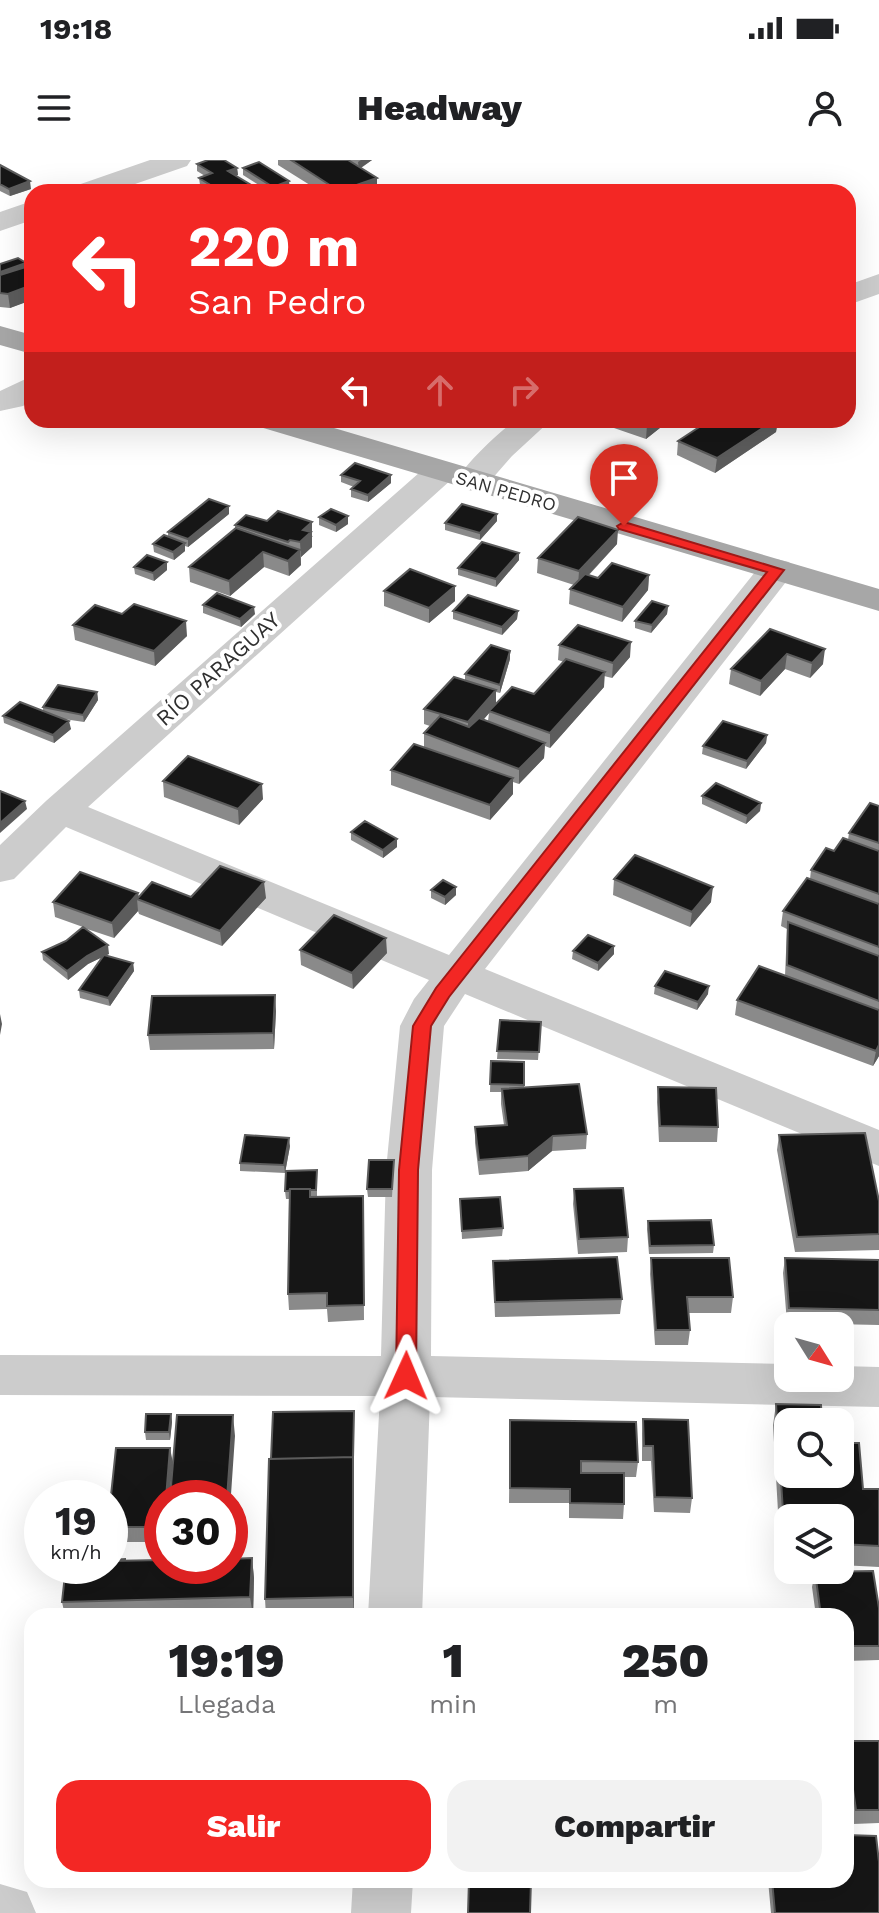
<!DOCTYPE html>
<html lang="es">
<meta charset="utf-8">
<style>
:root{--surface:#fff;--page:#f2f2f2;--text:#202124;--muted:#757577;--accent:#f32724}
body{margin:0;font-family:"Work Sans",sans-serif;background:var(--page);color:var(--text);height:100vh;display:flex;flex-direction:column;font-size:30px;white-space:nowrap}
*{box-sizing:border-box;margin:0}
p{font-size:26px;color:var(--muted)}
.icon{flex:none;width:44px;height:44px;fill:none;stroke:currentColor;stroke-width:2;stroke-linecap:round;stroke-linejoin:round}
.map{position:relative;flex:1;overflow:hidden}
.panel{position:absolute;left:24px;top:1448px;width:830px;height:280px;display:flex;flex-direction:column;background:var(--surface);border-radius:24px;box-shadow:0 8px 32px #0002}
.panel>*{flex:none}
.hud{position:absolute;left:24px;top:24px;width:832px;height:244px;border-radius:24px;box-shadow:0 8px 32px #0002;background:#f32724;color:#fff;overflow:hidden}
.needle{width:52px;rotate:127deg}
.fabs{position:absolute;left:774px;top:1152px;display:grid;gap:16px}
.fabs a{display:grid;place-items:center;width:80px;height:80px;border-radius:16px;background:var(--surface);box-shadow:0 8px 32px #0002;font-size:40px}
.speed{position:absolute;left:24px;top:1320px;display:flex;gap:16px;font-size:40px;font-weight:700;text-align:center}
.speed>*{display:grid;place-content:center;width:104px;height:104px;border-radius:50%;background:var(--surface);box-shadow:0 8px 32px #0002;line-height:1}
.speed small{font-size:20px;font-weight:400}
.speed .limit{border:12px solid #d22;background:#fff;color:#111}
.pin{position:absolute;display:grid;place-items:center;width:68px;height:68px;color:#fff;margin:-82px -34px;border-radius:50% 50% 50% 0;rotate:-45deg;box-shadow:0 0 8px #0007}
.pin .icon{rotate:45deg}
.me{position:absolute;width:88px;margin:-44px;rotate:1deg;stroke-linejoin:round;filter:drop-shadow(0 0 6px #0008)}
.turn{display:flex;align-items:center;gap:28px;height:168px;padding:0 32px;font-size:36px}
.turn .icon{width:104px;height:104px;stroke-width:2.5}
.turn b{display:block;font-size:56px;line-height:68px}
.lanes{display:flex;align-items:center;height:76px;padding:0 32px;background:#0003;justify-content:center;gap:40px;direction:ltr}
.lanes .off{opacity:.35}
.eta{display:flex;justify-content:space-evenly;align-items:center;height:136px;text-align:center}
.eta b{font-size:48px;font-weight:800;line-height:56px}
.action{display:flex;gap:16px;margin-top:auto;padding:16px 32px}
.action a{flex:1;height:92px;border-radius:24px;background:var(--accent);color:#fff;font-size:32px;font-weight:800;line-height:92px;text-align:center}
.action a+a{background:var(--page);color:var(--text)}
.status{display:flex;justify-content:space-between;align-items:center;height:56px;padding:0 40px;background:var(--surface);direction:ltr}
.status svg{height:22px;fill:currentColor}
header{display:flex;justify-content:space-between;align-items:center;height:104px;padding:0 32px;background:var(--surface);font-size:36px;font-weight:800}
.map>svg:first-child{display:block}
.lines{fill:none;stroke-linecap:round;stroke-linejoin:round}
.minor{fill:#ccc;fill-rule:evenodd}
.major{fill:#a7a7a7;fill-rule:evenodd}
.wall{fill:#8a8a8a;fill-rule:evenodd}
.shaded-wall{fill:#5c5c5c}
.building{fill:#161616;stroke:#5c5c5c;stroke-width:2}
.route{fill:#f32724;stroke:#9e1917;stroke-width:2}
.labels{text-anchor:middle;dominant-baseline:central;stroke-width:8;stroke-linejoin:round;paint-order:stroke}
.far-street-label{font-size:18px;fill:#2f2f2f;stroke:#fff}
.street-label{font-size:22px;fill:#2f2f2f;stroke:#fff}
</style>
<div class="status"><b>19:18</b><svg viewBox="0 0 49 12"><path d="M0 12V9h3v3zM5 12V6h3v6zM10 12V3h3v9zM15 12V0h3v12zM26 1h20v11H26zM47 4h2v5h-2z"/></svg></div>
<header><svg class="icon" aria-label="menu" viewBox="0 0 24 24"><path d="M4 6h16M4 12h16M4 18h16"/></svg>Headway<svg class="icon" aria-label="person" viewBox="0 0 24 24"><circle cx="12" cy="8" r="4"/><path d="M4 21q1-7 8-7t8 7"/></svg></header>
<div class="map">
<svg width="879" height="1753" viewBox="0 0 879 1753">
<rect width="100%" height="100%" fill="#fff"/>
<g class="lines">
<path class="minor" d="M150 0H191L187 6 112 32H71L75 26Z
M32 41V60L0 71V52Z
M879 114V134L848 145V125Z
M32 216V240L23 246 0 251V231Z
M515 260H551L512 296 484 328 472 331 460 328 455 321C472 297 493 278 515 260Z
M440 302 452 305 457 312 452 319 88 647 449 795 763 402 776 399 789 402 794 410 789 418 485 809 879 970V1006L465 834 444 866 432 1010 431 1196 788 1204V1218H840V1206L879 1207V1247L430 1237 422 1456H368L380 1236 0 1235V1195L381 1196 386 1010 400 866 414 839 429 820 66 667 14 719 0 722V685L46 641 428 305Z
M353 1720H413L411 1753H351Z
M0 1724 27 1732 36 1753H0Z"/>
<path class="major" d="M0 166 32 175V194L0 185Z
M256 260H307L879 429V451L260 267Z"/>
</g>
<path class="wall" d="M278 0H372L361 8 377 18V31L321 32 278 5Z
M197 4 237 8 238 15H236L257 32H211L200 25 199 18 205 16 197 11Z
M0 5 31 29 10 36 0 31Z
M243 8 290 29 279 32H270L243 15Z
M0 104 26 107 32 105V147L30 140 10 148 0 147Z
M614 260H670L646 279 614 268Z
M710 260H778L776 272 715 313 677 295 678 281Z
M341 315H391V323L368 342 351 337V329L354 327 341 322Z
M229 354 188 387 185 386V391L174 400 154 392 153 384 168 377V372Z
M319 357 348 364 336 372 319 365Z
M497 361 480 380 445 370V363Z
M235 365 313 376 312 377V387L301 397V405L289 416 264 407 230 436 190 422 189 407 235 368Z
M617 384 589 415 598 418 649 415 648 430 622 462 569 444 570 429 574 425 537 413 538 398Z
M519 393V400L496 427 458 415V408Z
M134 407 167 410 154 421 135 414Z
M384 431 455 441 429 463 384 446Z
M203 445 255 454 241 467 203 453Z
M668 446 667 454 651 473 635 468V461Z
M453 451H518L517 459 502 475 453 459Z
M73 465 187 476 155 506 75 480Z
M770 469 823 504 810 518 785 509 760 536 729 524 731 509Z
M559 485 630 497 612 518 604 516V527L550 588 545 586 544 598 519 624 513 622V634L490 660 391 625V610L424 587V573L430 566 424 564V549L465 521V514L510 499 500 533 496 532V544L534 534 564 502 558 500ZM489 553 488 561 483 559Z
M97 532 98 540 84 562 64 559 71 569 54 583 4 563 3 556 43 551V547Z
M767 575 766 583 746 609 702 594 703 586Z
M163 621 263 639 239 665 164 637Z
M702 636 761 643 760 651 746 664 702 644Z
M879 646V896L873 906 735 855 737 840 785 816 787 769 781 766 783 751 810 719 811 710 848 680 849 673Z
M351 672 397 687 383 698 351 680Z
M614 719 711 742 690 767 613 735Z
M456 727V735L445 745 431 738V730Z
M138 733 139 737 266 738 222 786 139 754 138 751 114 778 84 768 109 794 105 795 133 803 134 811 110 846 80 838 79 830 102 797 88 804 68 820 43 800 42 792 66 781 83 767 55 757 53 742Z
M300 790 387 793 353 829 301 805Z
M573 791 614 794 598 811 572 799Z
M655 826 708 834 697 850 654 834Z
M276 851 274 889 150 890 148 875Z
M500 860 541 862 538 900 497 899Z
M491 901 524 902V928L587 974 586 989 552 991 528 1011 479 1015 475 983V967L504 965 501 944V932H490Z
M658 927 718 967 717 982H659L657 942Z
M779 975 879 1041V1090L795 1092 777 990Z
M290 986 285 1013 240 1011V1003Z
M394 1000 392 1037H368L367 1029Z
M317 1010V1037L363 1036 364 1160 328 1162 327 1149 289 1150 288 1134 289 1039H286L285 1031Z
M574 1029 628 1077 627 1092 578 1094 573 1044Z
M460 1039 503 1068 502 1076 462 1079Z
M648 1061 714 1085 713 1093 649 1094 647 1069Z
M651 1098 733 1137 731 1153H689L690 1170 688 1185H655L650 1114Z
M785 1098 879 1100V1165L787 1163 783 1113Z
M493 1101 622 1139 620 1154 495 1157Z
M776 1244 822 1262 849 1283 863 1329H879V1407L840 1405V1358H788V1403H781L773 1265Z
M354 1251V1456H266L265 1439Z
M171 1254 172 1262 170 1280H146L145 1272Z
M643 1259 692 1338 690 1353 654 1352 651 1301H642V1274Z
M510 1260 638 1302 636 1317H624V1344L623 1359 569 1358V1343H509Z
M162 1338V1382H110V1345Z
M252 1398 254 1418 253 1456H65L62 1442 126 1401Z
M815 1412 879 1448V1500L846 1501V1456H816L812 1427Z
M846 1581H879V1663L853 1664 846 1619Z
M768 1720H846L879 1753H771Z"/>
<path class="shaded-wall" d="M361 0H372L359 9 358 2Z
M237 8 238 15 229 18 228 11Z
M377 18V31L339 32V31Z
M30 21 31 29 10 36 9 29Z
M289 21 290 29 279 32H273V27Z
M26 103 28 117 0 126V112Z
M32 125V140L10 148 8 134Z
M653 260H670L646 279 647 265Z
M775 260H778L776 272 715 313 717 298Z
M391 315V323L368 342V335Z
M229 346V354L188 387V379Z
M497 354V361L480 380V373Z
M348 356V364L336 372V365Z
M312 362V387L301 397 300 382 303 370Z
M618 370 617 384 578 426 579 411Z
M185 383V391L174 400 173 392Z
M300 390 301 405 289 416 288 401Z
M263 392 264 407 230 436 229 421Z
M519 393V400L496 427V419Z
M167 402V410L154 421 153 413Z
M649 415 648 430 622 462 623 447Z
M455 426V441L429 463V448Z
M668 446 667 454 651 473 652 465Z
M254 447 255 454 241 467 240 459Z
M518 451 517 459 502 475V467Z
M186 461 187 476 155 506 154 491Z
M631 482 630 497 612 518 613 503Z
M825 489 823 504 810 518 812 503Z
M510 491V499L500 533V525Z
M787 494 785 509 760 536 761 521Z
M605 512 604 527 550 588V573Z
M496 530V545L468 578V562Z
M97 532 98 540 84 562 83 555Z
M69 561 71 569 54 583 53 575Z
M767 575 766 583 746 609 747 601Z
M545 583 544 598 519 624V609Z
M513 618V634L490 660V645Z
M262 624 263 639 239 665 238 649Z
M25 641 27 649 0 673V663Z
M761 643 760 651 746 664 747 656Z
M397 679V687L383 698V690Z
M264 722 266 738 222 786 220 771Z
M456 727V735L445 745V737Z
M713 727 711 742 690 767 692 752Z
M138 733 139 740 137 739 138 751 114 778 112 763Z
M386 778 387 793 353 829 352 813Z
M108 785 109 794 88 804 68 820 67 811 87 796Z
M614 786V794L598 811V803Z
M133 803 134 811 110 846 108 838Z
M709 826 708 834 697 850 698 842Z
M275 835 276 851 274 889 273 873Z
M0 854 2 864 0 875Z
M879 885V896L873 906 876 891Z
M553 976 552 991 528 1011V996Z
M289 978 290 986 285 1013 284 1005Z
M171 1254 172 1262 170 1280 169 1272Z
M233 1255 235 1276 230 1349V1338H227Z
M170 1288 173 1303 169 1338H166Z
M353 1297 354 1318V1456L353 1437Z
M252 1398 254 1418 253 1456 250 1437Z"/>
<path class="building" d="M208 0H224L237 8 228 11 256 28 245 32H222L199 18 212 13 197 4Z
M291 0H348L377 18 339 31Z
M259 2 289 21 273 27 243 8Z
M0 5 30 21 9 29 0 24Z
M18 98 26 103 0 112V104Z
M32 105V125L8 134 0 133V115Z
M634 260H653L647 265Z
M710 260H775L717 298 678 281Z
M355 303 391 315 368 335 351 329 360 321 341 315Z
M209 339 229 346 188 379 168 372Z
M462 344 497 354 480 373 445 363Z
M331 349 348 356 336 365 319 357Z
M278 351 312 362 303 370 311 372 300 382 290 380 288 382 235 365 246 355 267 361Z
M578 357 618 370 579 411 538 398Z
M236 368 300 390 288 401 263 392 229 421 189 407Z
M164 375 185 383 173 392 153 384Z
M482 382 519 393 496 419 458 408Z
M147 395 167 402 153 413 134 407Z
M612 403 649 415 623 447 570 429 585 414 598 418Z
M410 409 455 426 429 448 384 431Z
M217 433 254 447 240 459 203 445Z
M468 435 518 451 502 467 453 451Z
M652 441 668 446 652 465 635 461Z
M134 444 186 461 154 491 73 465 95 445 122 454Z
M578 465 631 482 613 503 559 485Z
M770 469 825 489 812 503 787 494 761 521 731 509Z
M491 485 510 491 500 525 465 514Z
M566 499 605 512 550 573 489 551 512 527 534 534Z
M454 517 496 530 468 562 424 549Z
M58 525 97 532 83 555 43 547Z
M20 542 69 561 53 575 3 556Z
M440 556 469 567 479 558 545 583 519 609 424 573Z
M723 561 767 575 747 601 703 586Z
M414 584 513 618 490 645 391 610Z
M188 596 262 624 238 649 163 621Z
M716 623 761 643 747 656 702 636Z
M0 631 25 641 0 663Z
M870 643 879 646V683L849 673Z
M365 661 397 679 383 690 351 672Z
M843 678 879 691V734L811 710 826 688 834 691Z
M635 695 713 727 692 752 614 719Z
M220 706 264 722 220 771 137 739 152 722 191 737Z
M80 712 138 733 112 763 53 742Z
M807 718 879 744V787L783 751Z
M443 720 456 727 445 737 431 730Z
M334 755 386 778 352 813 300 790Z
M788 762 879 796V841L787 805Z
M83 767 108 785 87 796 67 811 42 792 66 781Z
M588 775 614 786 598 803 573 791Z
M104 795 133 803 108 838 79 830Z
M759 806 879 850V885L876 891 737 840Z
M665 811 709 826 698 842 655 826Z
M275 835 273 873 148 875 152 836Z
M500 860 541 862 539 892 497 891Z
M491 901 524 902V925L490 924Z
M579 924 587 974 553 976 528 996 479 1000 475 967 507 965 502 929Z
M658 927 716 928 718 967 660 966Z
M865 973 879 1041V1074L797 1077 779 975Z
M245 975 289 978 284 1005 240 1003Z
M369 1000H394L392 1029H367Z
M317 1010 316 1030H310V1029H290L289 1031H285L286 1011Z
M623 1028 628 1077 579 1079 574 1029Z
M290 1029H310V1037L363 1036 364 1145 327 1146V1133L288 1134Z
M500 1037 503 1068 462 1071 460 1039Z
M711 1060 714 1085 650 1086 648 1061Z
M617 1097 622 1139 495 1142 493 1101Z
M651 1098H729L733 1137H687L690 1170H656Z
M785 1098 879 1100V1150L789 1148Z
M776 1244 821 1245 822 1262H788V1314H840V1263H847L849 1283H859L863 1329H879V1386L840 1384V1358H788V1383L785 1382Z
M354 1251 353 1298V1297L271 1299 273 1252Z
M146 1254H171L169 1272H145Z
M177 1255H233L227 1338H170Z
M643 1259 688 1260 692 1338 655 1337 653 1286H644Z
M510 1260 636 1262 638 1302 581 1301V1313H624V1344L570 1343V1329L510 1328Z
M116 1288H170L166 1338H162V1367H110V1345Z
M353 1297V1437L265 1439 269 1299Z
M252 1398 250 1437 62 1442 66 1406H110V1401L162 1400V1406H230V1399Z
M125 1399V1401H110V1400Z
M873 1411 879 1448V1486H846V1456H821L815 1412Z
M114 1454H137V1456H114Z
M112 1455V1456H65Z
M846 1581H879V1650H856Z
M846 1675 876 1676 879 1702V1753H775L772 1720H846Z
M469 1720H531L530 1753H468Z"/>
<path class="route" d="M624 362 784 410 449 837 431 866 418 1010 416 1216 413 1222 406 1224 399 1222 396 1216 399 1010 413 866 436 828 767 412 619 369 617 366Z"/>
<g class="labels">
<g class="far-street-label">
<text transform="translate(506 331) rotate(16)">SAN PEDRO</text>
</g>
<g class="street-label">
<text transform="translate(218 509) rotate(-42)">RÍO PARAGUAY</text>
</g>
</g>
</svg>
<div class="fabs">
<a><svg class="needle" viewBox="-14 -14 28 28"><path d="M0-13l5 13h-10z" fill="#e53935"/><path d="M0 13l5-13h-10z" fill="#757577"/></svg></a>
<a><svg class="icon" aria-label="search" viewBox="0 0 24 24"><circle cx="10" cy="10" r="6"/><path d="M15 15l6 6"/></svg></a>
<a><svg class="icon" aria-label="layers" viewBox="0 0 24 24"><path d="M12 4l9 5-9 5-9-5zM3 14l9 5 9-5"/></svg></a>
</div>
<div class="speed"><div>19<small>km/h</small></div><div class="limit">30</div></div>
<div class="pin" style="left:624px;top:366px;background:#d93025"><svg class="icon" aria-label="arrive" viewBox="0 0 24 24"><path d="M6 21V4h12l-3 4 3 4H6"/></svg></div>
<svg class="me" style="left:406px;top:1216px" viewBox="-20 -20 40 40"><path d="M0-17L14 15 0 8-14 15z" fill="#f32724" stroke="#fff" stroke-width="4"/></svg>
<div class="hud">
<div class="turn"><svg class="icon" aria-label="left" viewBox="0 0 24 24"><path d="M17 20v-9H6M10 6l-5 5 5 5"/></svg><div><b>220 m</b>San Pedro</div></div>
<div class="lanes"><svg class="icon" aria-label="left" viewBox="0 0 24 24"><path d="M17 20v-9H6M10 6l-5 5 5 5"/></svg><svg class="icon off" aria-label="ahead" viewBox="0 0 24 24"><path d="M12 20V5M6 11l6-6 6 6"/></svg><svg class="icon off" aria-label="right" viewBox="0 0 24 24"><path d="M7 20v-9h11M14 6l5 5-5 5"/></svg></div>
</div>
<section class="panel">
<div class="eta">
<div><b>19:19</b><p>Llegada</p></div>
<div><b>1</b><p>min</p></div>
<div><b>250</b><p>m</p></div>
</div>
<div class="action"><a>Salir</a><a>Compartir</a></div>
</section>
</div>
